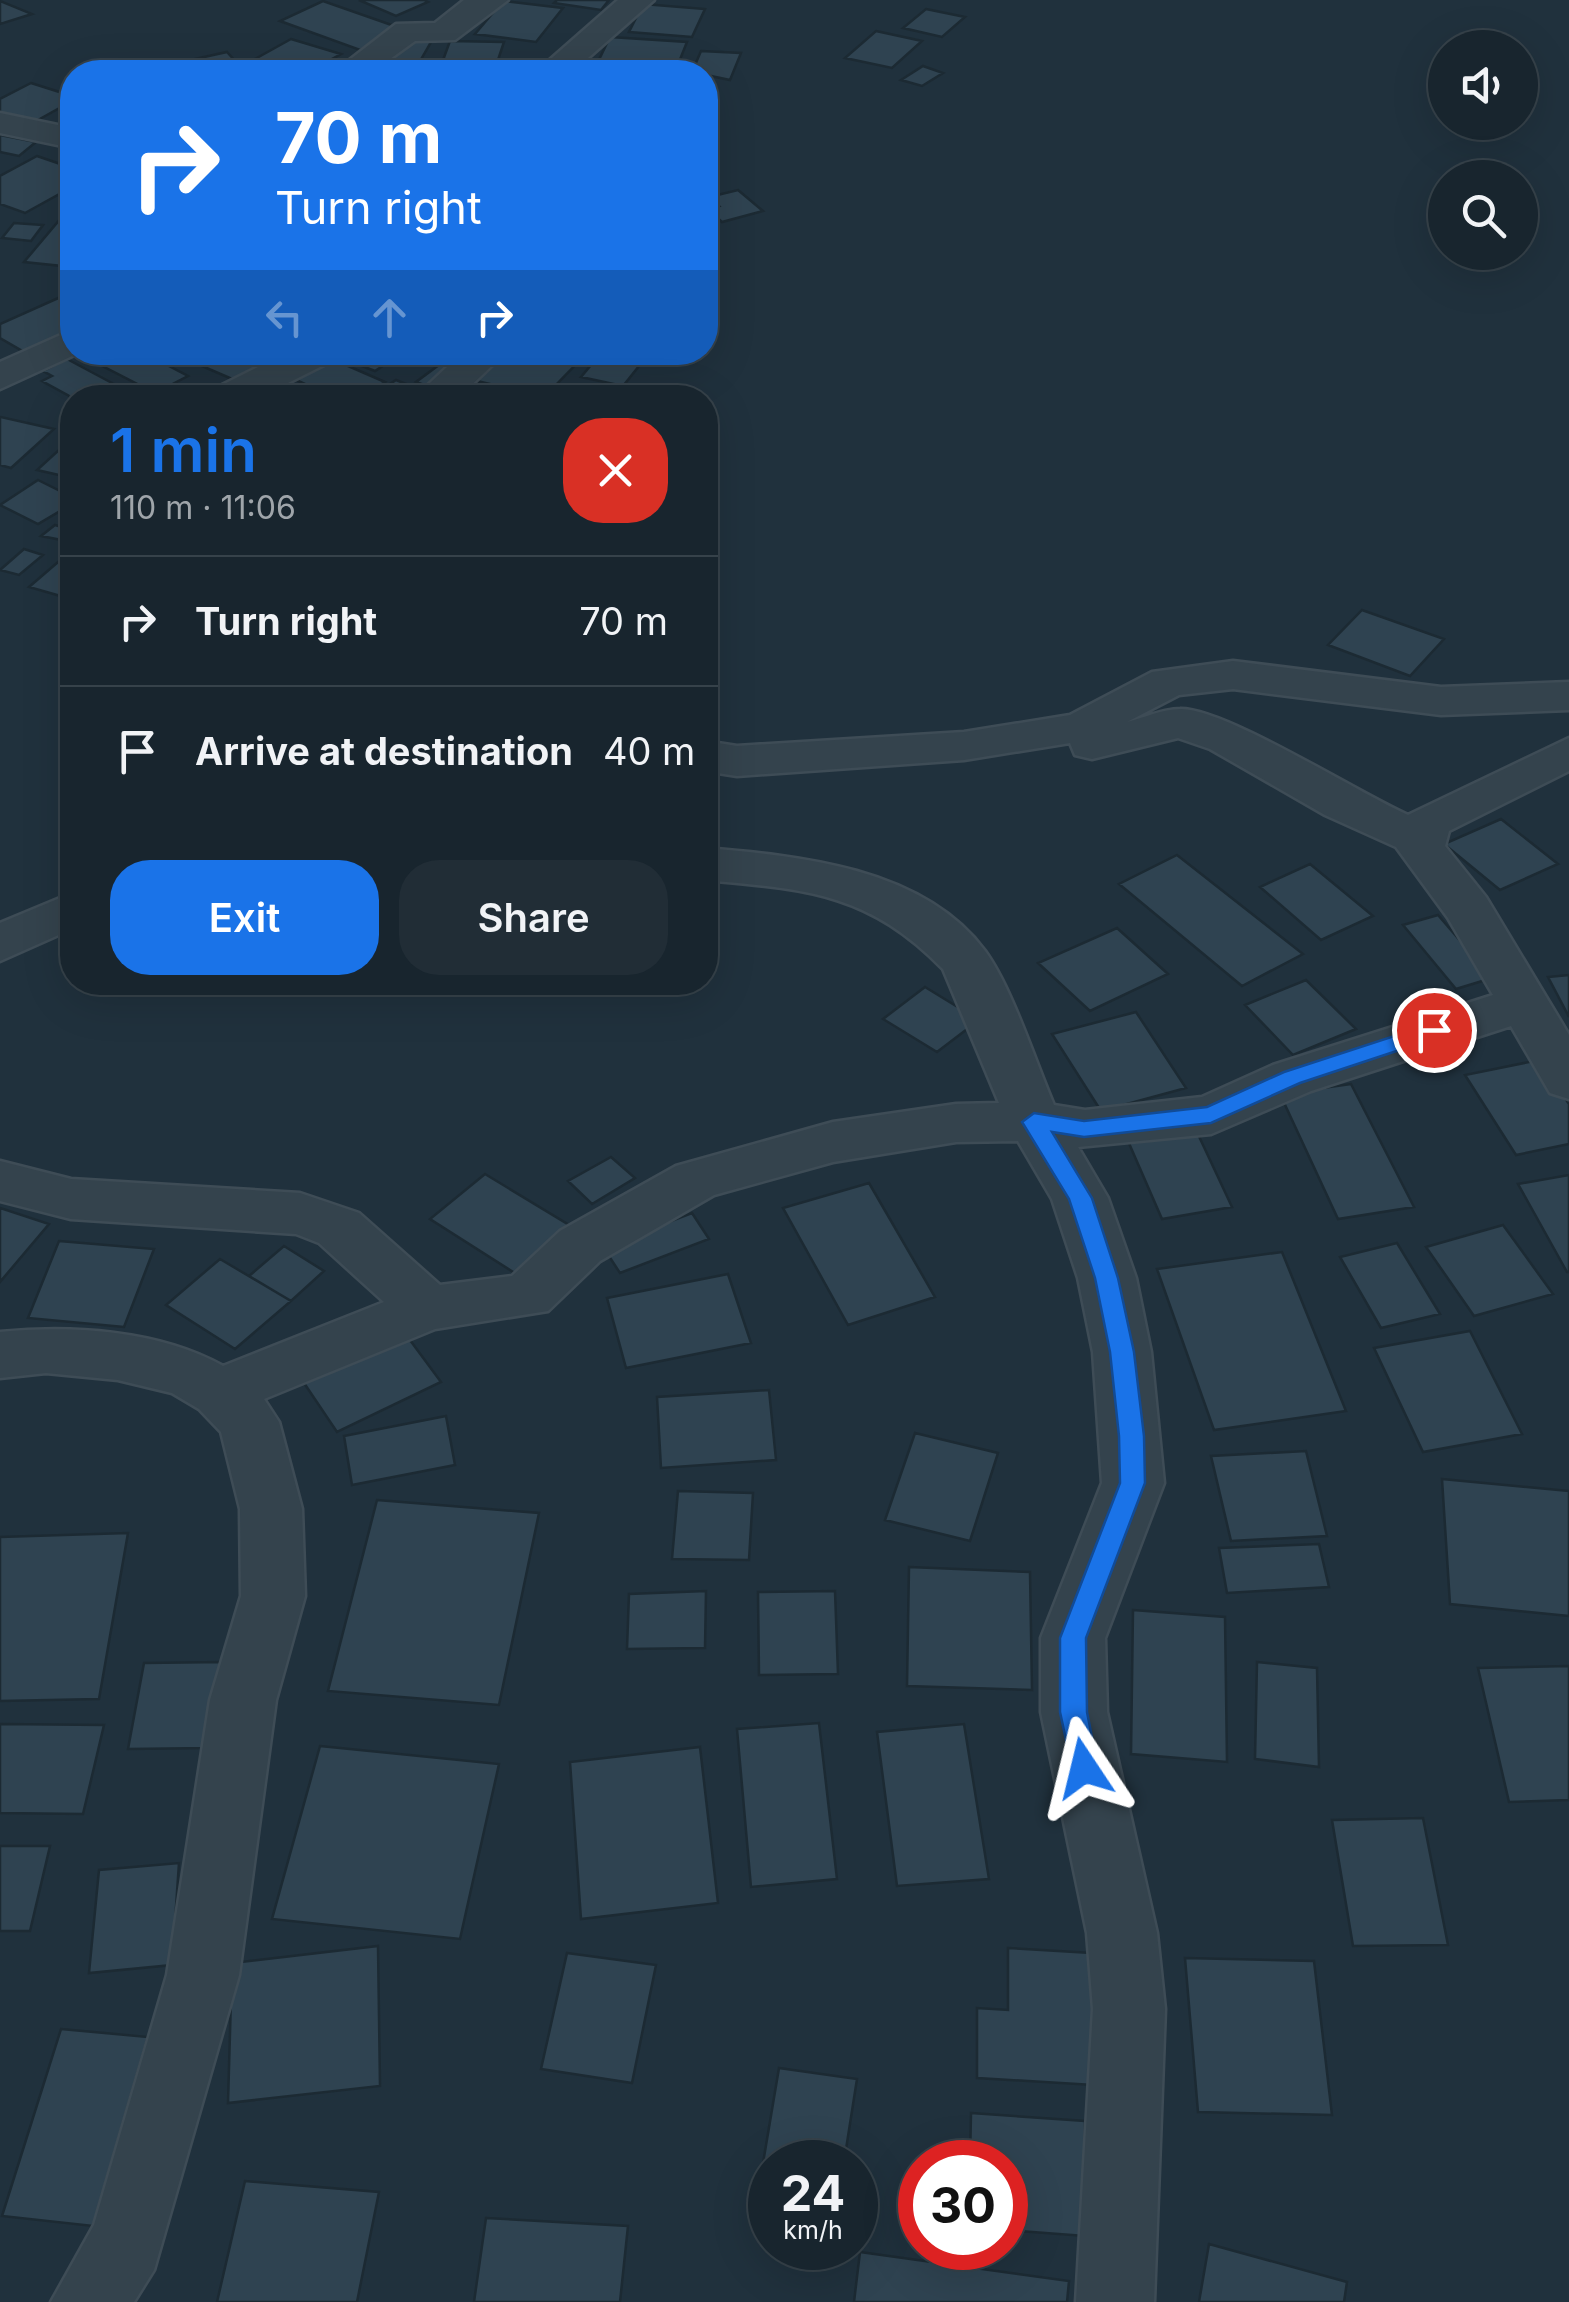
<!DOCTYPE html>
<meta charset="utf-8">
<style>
:root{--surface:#18252e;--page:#212d36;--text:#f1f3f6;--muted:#9fa5aa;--line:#36424a;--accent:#1a73e8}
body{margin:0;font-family:Inter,sans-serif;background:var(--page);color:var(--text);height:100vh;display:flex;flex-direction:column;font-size:38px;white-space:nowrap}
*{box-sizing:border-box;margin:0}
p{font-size:32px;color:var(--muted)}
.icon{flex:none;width:55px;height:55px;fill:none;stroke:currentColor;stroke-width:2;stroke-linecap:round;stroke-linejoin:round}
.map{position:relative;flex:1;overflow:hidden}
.sheet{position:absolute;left:60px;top:385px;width:658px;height:610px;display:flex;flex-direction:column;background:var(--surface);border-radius:40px;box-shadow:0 10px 40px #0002,0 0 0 2px var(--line)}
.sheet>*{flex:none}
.guide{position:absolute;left:60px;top:60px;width:658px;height:305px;border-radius:40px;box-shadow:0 10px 40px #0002,0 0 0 2px var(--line);background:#1a73e8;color:#fff;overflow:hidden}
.fabs{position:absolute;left:1428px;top:30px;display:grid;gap:20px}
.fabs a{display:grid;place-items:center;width:110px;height:110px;border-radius:50%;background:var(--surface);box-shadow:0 10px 40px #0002,0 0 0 2px var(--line);font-size:50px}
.speed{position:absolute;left:748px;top:2140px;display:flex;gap:20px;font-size:50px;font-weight:700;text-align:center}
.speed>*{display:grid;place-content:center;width:130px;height:130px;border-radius:50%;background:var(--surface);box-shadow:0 10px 40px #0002,0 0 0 2px var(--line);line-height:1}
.speed small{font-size:25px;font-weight:400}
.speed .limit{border:15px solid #d22;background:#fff;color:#111}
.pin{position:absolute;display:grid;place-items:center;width:85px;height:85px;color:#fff;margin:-42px;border:5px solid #fff;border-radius:50%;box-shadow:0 2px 10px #0007}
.me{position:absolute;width:110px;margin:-55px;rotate:350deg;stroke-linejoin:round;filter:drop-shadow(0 0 8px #0008)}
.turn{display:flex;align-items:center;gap:35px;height:210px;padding:0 50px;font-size:45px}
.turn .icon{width:130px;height:130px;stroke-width:2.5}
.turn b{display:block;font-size:70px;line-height:85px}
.lanes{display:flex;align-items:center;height:95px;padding:0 50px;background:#0003;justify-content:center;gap:50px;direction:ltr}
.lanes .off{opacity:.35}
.round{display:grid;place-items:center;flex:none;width:105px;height:105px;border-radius:40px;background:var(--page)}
.overview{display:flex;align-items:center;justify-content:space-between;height:170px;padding:0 50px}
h1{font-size:60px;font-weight:600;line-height:75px;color:var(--accent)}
.cta{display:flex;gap:20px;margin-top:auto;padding:20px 50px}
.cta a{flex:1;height:115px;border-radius:40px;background:var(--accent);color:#fff;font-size:40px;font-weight:600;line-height:115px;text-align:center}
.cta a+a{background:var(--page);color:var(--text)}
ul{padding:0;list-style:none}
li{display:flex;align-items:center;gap:30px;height:130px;padding:0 50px;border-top:2px solid var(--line)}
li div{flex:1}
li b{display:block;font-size:38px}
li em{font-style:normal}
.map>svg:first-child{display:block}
.building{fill:#2f4351;stroke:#1c2a33;stroke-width:2.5}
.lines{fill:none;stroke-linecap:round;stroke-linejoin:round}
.minor-casing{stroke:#3e4c56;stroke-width:5}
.minor{fill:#34434d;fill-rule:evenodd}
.route{fill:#1a73e8;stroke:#114b97;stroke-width:2.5}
</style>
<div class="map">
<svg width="1569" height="2302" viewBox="0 0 1569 2302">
<rect width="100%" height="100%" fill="#20313d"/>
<path class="building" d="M359 0H424L428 2 396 16Z
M557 0H609L601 10 554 3Z
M0 1 32 14 0 24Z
M323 1 403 29 360 50 280 21Z
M503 1 563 8 536 42 475 34Z
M643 4 705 9 692 37 629 32Z
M926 9 965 17 942 37 903 28Z
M876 31 922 41 892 68 845 58Z
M610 37 687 42 675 72H593Z
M291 39 341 54 308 72 255 59Z
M401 40 431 42 416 68 386 66Z
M450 41 504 42 494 72 439 71Z
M701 51 741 53 730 80 692 72Z
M227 52 237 63 205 70 195 59Z
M166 61 177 72 124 71Z
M923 66 943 73 922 86 901 80Z
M31 83 72 96V101L29 125 0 115V99Z
M0 135 36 142 19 156 0 152Z
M37 156 72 168V187L25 213 0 204V176Z
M738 190 763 211 722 222 707 209 719 206 709 197Z
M72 205V267L24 262Z
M14 223 43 225 31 241 2 238Z
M65 295 72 300V332L26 353 0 338V324Z
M91 352H142L188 376 155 393 83 356Z
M226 352H268L281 358 239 382 202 366Z
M341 352H404L375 371 336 356Z
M502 352H588L544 397 473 380Z
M602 352H629L647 356 623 386 581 377Z
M67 359 140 398H73L42 381 52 376 43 371Z
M332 359 385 382 358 398H336L296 380Z
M443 362 462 369 435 389 416 382Z
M284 380 317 398H249Z
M396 380 429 393 422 398H369Z
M0 418 1 417 54 429 11 468 0 465Z
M72 438V478L37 470Z
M38 480 72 497V504L38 524 0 505Z
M55 525 72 530V542L41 536Z
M24 549 43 555 19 575 0 570Z
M72 550 71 599 29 587Z
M1362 610 1444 639 1410 676 1328 645Z
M1501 819 1558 864 1500 890 1444 844Z
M1177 855 1303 954 1242 986 1119 884Z
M1310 864 1373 916 1321 940 1260 887Z
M1438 915 1492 978 1456 989 1403 925Z
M1117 928 1168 974 1090 1011 1038 963Z
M1569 975V1017L1548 977Z
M1306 980 1356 1029 1293 1055 1245 1005Z
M925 987 979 1020 937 1052 883 1019Z
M1136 1012 1186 1088 1101 1111 1052 1034Z
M1539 1060 1569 1104V1144L1516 1155 1465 1075Z
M1351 1084 1414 1207 1338 1219 1280 1094Z
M1196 1130 1232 1207 1162 1219 1128 1141Z
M611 1157 635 1178 592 1204 568 1181Z
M485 1174 579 1231 524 1279 430 1219Z
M1569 1175V1272H1567L1518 1184Z
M869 1183 935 1297 848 1325 783 1208Z
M0 1208 49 1224 0 1282Z
M692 1213 709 1239 620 1273 603 1247Z
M1503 1225 1553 1294 1474 1316 1426 1247Z
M59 1241 154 1249 124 1327 28 1318Z
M1397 1243 1440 1314 1381 1328 1340 1257Z
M284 1246 324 1271 291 1301 249 1276Z
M1282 1252 1346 1411 1214 1430 1157 1269Z
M220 1259 291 1301 235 1349 166 1305Z
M728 1274 751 1343 626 1368 607 1298Z
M1470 1331 1522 1434 1423 1452 1374 1348Z
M404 1332 441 1382 337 1432 302 1380Z
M769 1390 776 1460 661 1468 657 1397Z
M446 1416 455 1465 352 1485 344 1436Z
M915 1433 998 1453 970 1541 885 1520Z
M1306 1451 1327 1536 1231 1541 1211 1456Z
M1442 1479 1569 1491V1616L1450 1604Z
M678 1491 753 1493 749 1560 672 1559Z
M377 1500 539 1513 499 1705 328 1691Z
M128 1533 99 1699 0 1701V1537Z
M1319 1544 1329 1587 1227 1593 1219 1548Z
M909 1567 1030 1572 1032 1690 907 1686Z
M706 1591 705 1648 627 1649 629 1594Z
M835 1591 838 1674 759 1675 758 1592Z
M1133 1610 1225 1617 1227 1762 1131 1754Z
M224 1662 210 1748 128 1749 144 1663Z
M1257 1662 1317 1668 1319 1767 1255 1759Z
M1569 1666V1800L1509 1802 1478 1668Z
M819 1723 837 1879 751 1887 737 1729Z
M0 1724 104 1725 83 1814 0 1813Z
M964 1724 989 1879 897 1886 877 1732Z
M320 1746 499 1764 460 1939 272 1919Z
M700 1747 718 1903 581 1919 570 1762Z
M1423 1818 1448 1945 1353 1946 1332 1820Z
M0 1846H50L30 1931H0Z
M179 1863 172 1965 89 1973 99 1870Z
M378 1946 380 2086 228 2103 232 1963Z
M1008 1948 1108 1954 1110 2086 977 2078V2008L1008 2010Z
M567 1953 656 1965 632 2083 541 2069Z
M1185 1958 1314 1961 1332 2115 1198 2112Z
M61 2029 148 2037 93 2226 2 2216Z
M779 2068 857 2079 844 2162H770V2176L761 2175Z
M971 2113 1085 2121V2236L1005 2230V2162H970Z
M245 2181 379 2192 357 2302H217Z
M486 2218 628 2226 620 2302H474Z
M1209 2244 1347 2282 1344 2302H1199Z
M860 2252 1069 2281 1067 2302H854Z"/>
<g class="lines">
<g class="minor-casing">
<path id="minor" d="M464 0H508L455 40 415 41 372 72H334L396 24 435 23Z
M618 0H654L572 72H536Z
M0 113 72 128V148L0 133Z
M72 330V352H81L0 389V362Z
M288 352H339L334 360 258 398H206L212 390Z
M463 352H506L458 398H414Z
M1233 661 1441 687 1569 682V710L1441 715 1233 689 1179 695 1127 722C1143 718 1163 709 1180 709 1225 708 1358 793 1408 815L1569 738V771L1449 831 1445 846 1486 897 1569 1035V1099L1550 1093 1511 1026 1311 1091 1211 1134 1078 1147 1108 1198 1136 1278 1151 1352 1164 1483 1105 1638 1107 1712 1157 1933 1165 2009 1154 2302H1076L1093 2009 1087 1933 1041 1712V1638L1102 1483 1093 1352 1078 1278 1052 1199 1018 1141 956 1142 833 1162 714 1195 600 1261 548 1311 435 1329 264 1399 279 1422 302 1509 305 1596 276 1700 239 1975 154 2270 134 2302H51L94 2225 167 1975 210 1700 241 1596 240 1509 221 1432 199 1409 172 1393 118 1380 46 1373 0 1378V1332C71 1325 159 1330 223 1366L384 1302 319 1243 296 1234 71 1219 0 1201V1161L71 1179 300 1193 359 1213 440 1285 512 1276 560 1231 676 1166 833 1122 956 1104 999 1103 943 969C868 892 805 889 705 880V848C798 856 923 867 985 951 1012 988 1035 1061 1054 1105L1085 1110 1202 1097 1273 1065 1493 995 1448 918 1396 847 1325 815 1210 749 1178 738 1092 759 1075 755 1070 743 964 760 737 776 705 771V741L737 746 964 732 1070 715 1152 672Z
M72 893V929L0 961V923Z"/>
</g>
<use href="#minor" class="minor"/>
</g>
<path class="route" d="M1434 1023 1445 1030 1442 1036 1300 1083 1211 1123 1084 1137 1052 1132 1092 1198 1118 1278 1134 1352 1144 1436 1145 1483 1086 1638 1087 1712 1098 1768 1094 1777 1084 1780 1074 1777 1060 1712V1638L1120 1483 1119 1436 1110 1352 1095 1278 1069 1199 1022 1122 1034 1113 1084 1121 1207 1107 1284 1072Z"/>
</svg>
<div class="fabs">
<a><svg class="icon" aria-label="sound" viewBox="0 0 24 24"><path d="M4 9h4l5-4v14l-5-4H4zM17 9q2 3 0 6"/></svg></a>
<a><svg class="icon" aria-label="search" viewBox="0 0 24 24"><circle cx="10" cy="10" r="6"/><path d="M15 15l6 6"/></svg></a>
</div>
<div class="speed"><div>24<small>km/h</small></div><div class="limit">30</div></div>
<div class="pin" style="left:1434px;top:1030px;background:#d93025"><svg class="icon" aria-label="arrive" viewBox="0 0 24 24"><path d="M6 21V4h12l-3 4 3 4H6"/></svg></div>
<svg class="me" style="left:1084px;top:1768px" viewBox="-20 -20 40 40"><path d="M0-17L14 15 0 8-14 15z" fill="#1a73e8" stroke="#fff" stroke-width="4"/></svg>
<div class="guide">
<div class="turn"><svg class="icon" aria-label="right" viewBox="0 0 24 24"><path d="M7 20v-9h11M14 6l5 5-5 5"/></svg><div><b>70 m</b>Turn right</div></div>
<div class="lanes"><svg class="icon off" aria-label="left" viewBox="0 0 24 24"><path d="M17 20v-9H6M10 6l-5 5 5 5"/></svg><svg class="icon off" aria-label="ahead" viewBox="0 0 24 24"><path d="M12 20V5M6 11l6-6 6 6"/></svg><svg class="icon" aria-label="right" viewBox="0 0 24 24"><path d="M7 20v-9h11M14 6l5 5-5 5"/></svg></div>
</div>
<section class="sheet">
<div class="overview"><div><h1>1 min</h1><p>110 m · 11:06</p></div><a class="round" style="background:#d93025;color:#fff"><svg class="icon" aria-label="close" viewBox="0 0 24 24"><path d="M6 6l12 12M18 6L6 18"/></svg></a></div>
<ul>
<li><svg class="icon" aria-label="right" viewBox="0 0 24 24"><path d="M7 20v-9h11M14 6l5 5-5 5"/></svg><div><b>Turn right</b></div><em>70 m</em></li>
<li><svg class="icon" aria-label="arrive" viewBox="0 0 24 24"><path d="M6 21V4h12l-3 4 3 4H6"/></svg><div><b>Arrive at destination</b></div><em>40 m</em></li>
</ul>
<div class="cta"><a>Exit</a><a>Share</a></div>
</section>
</div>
